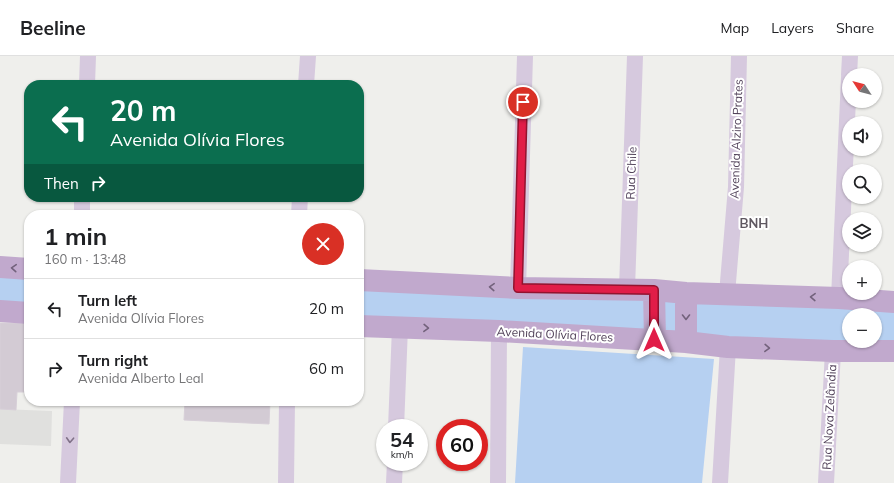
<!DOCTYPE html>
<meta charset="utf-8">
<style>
:root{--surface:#fff;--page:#f6f6f6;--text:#202124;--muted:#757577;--line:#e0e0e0}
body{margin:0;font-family:Mulish,sans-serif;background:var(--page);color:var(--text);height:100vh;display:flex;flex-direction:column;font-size:15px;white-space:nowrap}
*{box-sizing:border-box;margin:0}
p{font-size:13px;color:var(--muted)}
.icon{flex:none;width:22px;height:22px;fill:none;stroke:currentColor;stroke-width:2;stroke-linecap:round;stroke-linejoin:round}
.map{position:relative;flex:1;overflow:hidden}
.panel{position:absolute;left:24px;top:154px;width:340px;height:196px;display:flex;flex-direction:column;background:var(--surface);border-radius:16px;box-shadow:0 1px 3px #0004}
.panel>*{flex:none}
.banner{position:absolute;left:24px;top:24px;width:340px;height:122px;border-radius:16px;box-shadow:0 1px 3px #0004;background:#0b6e4f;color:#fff;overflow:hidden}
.needle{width:26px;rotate:306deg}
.buttons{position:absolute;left:842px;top:12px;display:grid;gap:8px}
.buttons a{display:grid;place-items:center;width:40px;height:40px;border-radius:50%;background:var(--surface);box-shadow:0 1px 3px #0004;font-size:20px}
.speed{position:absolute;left:376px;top:363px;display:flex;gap:8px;font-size:20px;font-weight:700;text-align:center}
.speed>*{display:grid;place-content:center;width:52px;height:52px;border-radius:50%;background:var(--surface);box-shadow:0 1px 3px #0004;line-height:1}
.speed small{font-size:10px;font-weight:400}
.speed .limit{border:6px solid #d22;background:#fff;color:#111}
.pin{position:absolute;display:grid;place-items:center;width:34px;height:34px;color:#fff;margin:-17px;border:2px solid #fff;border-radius:50%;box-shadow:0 1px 4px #0007}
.me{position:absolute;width:44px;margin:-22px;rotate:0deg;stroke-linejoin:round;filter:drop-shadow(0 0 3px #0008)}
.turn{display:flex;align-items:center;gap:14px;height:84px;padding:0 20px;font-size:18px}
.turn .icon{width:52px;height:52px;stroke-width:2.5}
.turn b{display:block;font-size:28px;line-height:34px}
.then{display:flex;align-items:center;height:38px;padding:0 20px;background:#0003;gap:8px;font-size:15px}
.round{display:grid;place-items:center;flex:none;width:42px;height:42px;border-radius:21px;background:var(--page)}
.headline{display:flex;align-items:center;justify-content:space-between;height:68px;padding:0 20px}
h1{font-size:24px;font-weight:700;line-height:30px}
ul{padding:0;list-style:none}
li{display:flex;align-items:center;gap:12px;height:60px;padding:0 20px;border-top:1px solid var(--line)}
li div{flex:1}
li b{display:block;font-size:15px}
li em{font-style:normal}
header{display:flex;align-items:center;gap:24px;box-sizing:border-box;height:56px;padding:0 20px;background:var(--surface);border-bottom:1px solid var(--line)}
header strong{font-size:19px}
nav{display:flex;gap:22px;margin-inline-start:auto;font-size:14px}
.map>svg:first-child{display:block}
.education{fill:#e0e0de}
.green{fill:#b6d0f1;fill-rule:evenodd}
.building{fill:#d3cbd4;stroke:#d7cfd8}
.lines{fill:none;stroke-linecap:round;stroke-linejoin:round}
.minor{stroke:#d6c9de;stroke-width:16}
.primary{stroke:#c1a9cd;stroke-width:22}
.oneway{stroke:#73627c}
.oneway2{stroke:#807288}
.route-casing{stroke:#92132f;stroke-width:10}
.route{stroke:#e11d48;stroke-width:7}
.labels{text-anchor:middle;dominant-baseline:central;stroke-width:4;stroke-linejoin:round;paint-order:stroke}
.street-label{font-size:12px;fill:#52435a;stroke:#fff}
.neighbourhood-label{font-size:13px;font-weight:bold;fill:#5f5861;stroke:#fff}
</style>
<header>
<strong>Beeline</strong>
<nav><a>Map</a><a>Layers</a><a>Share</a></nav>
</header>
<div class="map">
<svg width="894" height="427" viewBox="0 0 894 427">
<rect width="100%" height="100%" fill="#efefec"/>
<path class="education" d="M0 353 52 355 51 390 0 388Z"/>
<path class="green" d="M0 212 29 213V254L0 252Z
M359 226 894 248V296L359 270ZM849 259H875V285H849Z
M523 291 714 303 702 427H515Z"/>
<path class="building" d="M0 267H29V336H17L16 354 0 353Z
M185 345H270L269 368 184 364Z"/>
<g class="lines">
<path class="minor" d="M849 19 850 0
M87 29 88 0
M306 29 308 0
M82 159V141
M299 159 300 141
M518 232 525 0
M627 233 635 0
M727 238 736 131 739 0
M839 242 849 21
M396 372 400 271
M68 427 72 345
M286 427 287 345
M394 427 395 406
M498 427 499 275
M720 427 728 291
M826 427 833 295"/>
<path class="primary" d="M0 211 29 213
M359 224 518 232 654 234 686 237 839 242 894 246
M654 234 655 284
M686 237V286
M0 255 29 257
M359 270 499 275 686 286 728 291 833 295H894"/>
</g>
<defs><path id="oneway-chevron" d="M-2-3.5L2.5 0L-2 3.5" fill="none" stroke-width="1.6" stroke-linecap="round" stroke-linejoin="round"/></defs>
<g class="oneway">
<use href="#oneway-chevron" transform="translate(14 212) rotate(-176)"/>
<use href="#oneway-chevron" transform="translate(492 231) rotate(-177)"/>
<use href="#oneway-chevron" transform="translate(813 241) rotate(-178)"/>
<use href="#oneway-chevron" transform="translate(686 261) rotate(90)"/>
<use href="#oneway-chevron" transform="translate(426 272) rotate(2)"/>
<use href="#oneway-chevron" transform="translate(767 292) rotate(2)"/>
</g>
<use class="oneway2" href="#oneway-chevron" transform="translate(70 384) rotate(93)"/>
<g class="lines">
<g class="route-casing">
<path id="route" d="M523 46 518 232 654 234V284"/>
</g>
<use href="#route" class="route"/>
</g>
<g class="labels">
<g class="street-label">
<text transform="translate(736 83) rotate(-88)">Avenida Alziro Prates</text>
<text transform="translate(631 117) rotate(-88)">Rua Chile</text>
<text transform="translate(555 278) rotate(3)">Avenida Olívia Flores</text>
<text transform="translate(829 361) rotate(-87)">Rua Nova Zelândia</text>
</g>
<g class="neighbourhood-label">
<text x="754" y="167">BNH</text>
</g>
</g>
</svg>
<div class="buttons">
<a><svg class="needle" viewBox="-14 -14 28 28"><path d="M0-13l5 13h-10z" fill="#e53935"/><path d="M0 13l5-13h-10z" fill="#757577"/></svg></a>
<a><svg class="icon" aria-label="sound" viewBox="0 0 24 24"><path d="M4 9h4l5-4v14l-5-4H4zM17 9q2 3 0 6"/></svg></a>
<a><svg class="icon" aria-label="search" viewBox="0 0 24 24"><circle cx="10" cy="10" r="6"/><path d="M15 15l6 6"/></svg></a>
<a><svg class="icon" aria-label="layers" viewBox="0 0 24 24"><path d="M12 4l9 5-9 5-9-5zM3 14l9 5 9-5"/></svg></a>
<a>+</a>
<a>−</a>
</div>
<div class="speed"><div>54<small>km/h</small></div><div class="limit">60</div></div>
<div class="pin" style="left:523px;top:46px;background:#d93025"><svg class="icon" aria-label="arrive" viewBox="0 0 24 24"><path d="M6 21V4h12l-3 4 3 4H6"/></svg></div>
<svg class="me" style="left:654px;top:284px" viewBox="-20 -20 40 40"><path d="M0-17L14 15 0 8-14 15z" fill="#e11d48" stroke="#fff" stroke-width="4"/></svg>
<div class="banner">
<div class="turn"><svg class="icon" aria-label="left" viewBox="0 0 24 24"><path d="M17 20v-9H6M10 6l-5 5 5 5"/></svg><div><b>20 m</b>Avenida Olívia Flores</div></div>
<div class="then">Then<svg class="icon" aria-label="right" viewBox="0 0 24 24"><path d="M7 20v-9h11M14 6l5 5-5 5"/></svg></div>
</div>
<section class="panel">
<div class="headline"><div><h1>1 min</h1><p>160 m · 13:48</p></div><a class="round" style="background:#d93025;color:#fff"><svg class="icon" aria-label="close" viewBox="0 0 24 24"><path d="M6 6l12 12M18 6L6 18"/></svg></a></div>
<ul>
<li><svg class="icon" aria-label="left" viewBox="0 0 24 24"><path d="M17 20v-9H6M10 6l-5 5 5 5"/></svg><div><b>Turn left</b><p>Avenida Olívia Flores</p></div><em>20 m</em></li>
<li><svg class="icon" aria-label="right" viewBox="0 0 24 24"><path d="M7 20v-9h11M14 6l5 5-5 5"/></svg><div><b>Turn right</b><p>Avenida Alberto Leal</p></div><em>60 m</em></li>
</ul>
</section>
</div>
